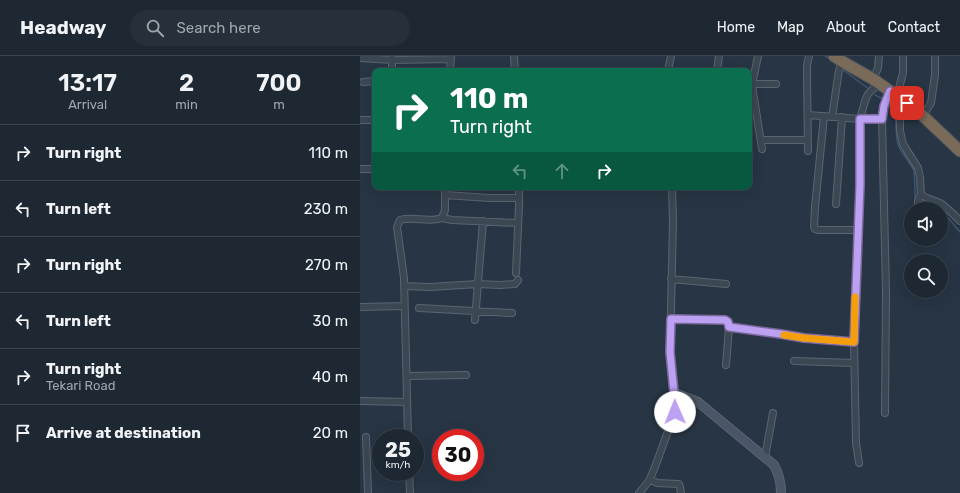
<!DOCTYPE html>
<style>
:root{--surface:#1d2833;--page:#25303b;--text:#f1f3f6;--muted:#a0a6ac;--line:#3b444e}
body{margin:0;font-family:Rubik,sans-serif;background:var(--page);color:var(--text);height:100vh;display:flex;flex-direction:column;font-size:15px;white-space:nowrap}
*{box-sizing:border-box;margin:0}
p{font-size:13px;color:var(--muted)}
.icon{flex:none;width:22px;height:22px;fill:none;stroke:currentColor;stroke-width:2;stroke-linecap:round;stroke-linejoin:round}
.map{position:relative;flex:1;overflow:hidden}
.details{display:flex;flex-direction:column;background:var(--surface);width:360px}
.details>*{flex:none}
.guide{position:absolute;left:12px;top:12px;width:380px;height:122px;border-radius:8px;box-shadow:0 4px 16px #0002,0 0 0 1px var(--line);background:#0b6e4f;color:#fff;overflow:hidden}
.buttons{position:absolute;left:544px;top:146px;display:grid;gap:8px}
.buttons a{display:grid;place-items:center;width:44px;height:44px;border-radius:50%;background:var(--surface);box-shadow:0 4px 16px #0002,0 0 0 1px var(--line);font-size:20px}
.speed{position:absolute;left:12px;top:373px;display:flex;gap:8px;font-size:20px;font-weight:700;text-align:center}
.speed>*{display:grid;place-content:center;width:52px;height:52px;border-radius:50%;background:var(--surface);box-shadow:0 4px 16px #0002,0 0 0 1px var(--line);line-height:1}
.speed small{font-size:10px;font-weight:400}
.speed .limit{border:6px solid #d22;background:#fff;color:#111}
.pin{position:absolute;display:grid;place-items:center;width:34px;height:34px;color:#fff;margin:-17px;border-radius:8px;box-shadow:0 2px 6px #0006}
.me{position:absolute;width:44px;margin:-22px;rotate:359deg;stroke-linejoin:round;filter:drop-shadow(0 0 3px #0008)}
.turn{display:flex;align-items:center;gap:14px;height:84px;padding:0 12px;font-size:18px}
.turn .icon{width:52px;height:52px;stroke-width:2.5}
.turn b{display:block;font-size:28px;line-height:34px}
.lanes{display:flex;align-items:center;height:38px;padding:0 12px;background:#0003;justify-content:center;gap:20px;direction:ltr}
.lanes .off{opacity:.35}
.eta{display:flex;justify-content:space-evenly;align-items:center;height:68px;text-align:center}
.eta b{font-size:24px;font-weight:600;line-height:28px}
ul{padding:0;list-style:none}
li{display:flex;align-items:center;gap:12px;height:56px;padding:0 12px;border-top:1px solid var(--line)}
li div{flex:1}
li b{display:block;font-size:15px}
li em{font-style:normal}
header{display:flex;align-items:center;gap:24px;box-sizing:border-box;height:56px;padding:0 20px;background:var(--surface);border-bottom:1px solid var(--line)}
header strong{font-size:19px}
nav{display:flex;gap:22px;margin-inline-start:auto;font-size:14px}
.search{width:280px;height:36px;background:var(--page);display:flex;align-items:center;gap:10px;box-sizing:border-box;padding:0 14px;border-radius:22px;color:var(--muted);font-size:15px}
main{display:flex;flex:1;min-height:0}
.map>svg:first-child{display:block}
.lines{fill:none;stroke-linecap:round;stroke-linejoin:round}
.stream{stroke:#3d546d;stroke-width:1.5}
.street-casing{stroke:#5a6571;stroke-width:8}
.secondary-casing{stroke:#5a6571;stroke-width:10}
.highway-casing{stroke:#46525e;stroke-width:13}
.street{stroke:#3c4754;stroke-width:6}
.secondary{stroke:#4a5667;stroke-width:8}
.highway{stroke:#7a6b59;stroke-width:11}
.route-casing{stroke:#7a689d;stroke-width:10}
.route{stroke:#bca0f2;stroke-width:7}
.slow{stroke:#f59e0b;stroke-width:7}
</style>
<header>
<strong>Headway</strong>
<div class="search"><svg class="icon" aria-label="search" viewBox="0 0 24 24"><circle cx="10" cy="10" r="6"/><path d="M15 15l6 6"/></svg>Search here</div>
<nav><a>Home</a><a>Map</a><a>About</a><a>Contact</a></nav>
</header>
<main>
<section class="details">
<div class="eta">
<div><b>13:17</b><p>Arrival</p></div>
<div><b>2</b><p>min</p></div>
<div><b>700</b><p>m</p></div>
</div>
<ul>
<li><svg class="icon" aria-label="right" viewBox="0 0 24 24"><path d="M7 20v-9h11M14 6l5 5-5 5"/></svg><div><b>Turn right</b></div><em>110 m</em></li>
<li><svg class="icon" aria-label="left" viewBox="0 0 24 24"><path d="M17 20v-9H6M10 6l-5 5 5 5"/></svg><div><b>Turn left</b></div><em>230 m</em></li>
<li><svg class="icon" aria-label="right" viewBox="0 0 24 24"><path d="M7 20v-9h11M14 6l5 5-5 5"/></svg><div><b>Turn right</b></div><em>270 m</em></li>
<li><svg class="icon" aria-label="left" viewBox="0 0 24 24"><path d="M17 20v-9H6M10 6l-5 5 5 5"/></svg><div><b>Turn left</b></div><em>30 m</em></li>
<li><svg class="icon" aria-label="right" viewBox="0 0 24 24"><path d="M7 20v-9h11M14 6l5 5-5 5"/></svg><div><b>Turn right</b><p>Tekari Road</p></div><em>40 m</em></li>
<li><svg class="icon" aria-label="arrive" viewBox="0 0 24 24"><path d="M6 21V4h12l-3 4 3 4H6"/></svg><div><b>Arrive at destination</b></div><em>20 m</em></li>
</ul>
</section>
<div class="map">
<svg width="600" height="437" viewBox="0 0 600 437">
<rect width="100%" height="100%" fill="#273544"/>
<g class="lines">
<path class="stream" d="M465 0 478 9
M483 14 509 33
M515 39 523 43
M528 49 533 53 535 58 537 85 540 93 554 114 555 132V142L556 145
M561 148 576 153
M581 156 589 163 600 176"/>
<g class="street-casing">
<path id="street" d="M154 0 155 15
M398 0 392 29 402 93
M32 1V15
M0 2 32 4 91 3
M90 15 91 0
M308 15 311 0
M357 15 359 0
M513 23 518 12 519 0
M3 26 15 25
M389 28H416
M537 40 543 17V0
M547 47 540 62V75L543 88 546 93 558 112 560 121 561 138C566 143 574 144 580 147 588 152 594 159 600 165
M448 59 500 63H522
M464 60 455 151 454 171 455 173 459 174H498
M563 60 571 47 575 19V0
M472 61 479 14 483 6
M0 64H15
M404 84H448
M448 95 447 18V9L449 0
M0 113H15
M85 139 129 142H159
M476 148 482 61
M558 153V145L561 138
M82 162 92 164 158 167
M156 217 159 149V131
M311 223 366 228
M44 230 70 231 118 228 140 229 155 228 158 224
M0 251 44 250
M59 252 152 257
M311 263 365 264 367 265 369 271 366 309
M115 264 123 165
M369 271 421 278 444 282 494 286
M434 305 494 307
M47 320 106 319
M0 345 47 346
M525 357 526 236 522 63 524 50 530 35
M6 381 8 437
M48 382 44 222 37 171 40 164C54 160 69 167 82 162L85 154V131
M405 401 413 357
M499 407 496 387 494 286 500 129V63L505 45 508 38 513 33 520 28
M49 416 50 437
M290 423 297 427 319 428 320 431 321 437
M279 437 289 425 295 411 315 356V337L310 296 313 166 312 131"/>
</g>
<g class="secondary-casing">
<path id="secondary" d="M315 337 338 346 414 409C419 418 421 427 421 437"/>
</g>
<g class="highway-casing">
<path id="highway" d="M474 0 483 6 513 23 547 47 563 60 600 95"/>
</g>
<use href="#street" class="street"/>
<use href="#secondary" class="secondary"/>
<use href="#highway" class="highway"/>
</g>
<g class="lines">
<g class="route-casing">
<path id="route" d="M315 356 314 337 310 296 311 263 365 264 368 266 369 271 421 278 444 282 494 286 500 129V63H522L524 50 530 35 547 47"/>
</g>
<use href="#route" class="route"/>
<path class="slow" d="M424 279 444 282 494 286 495 241"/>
</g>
</svg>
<div class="buttons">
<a><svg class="icon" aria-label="sound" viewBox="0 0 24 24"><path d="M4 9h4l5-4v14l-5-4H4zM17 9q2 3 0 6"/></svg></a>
<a><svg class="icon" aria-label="search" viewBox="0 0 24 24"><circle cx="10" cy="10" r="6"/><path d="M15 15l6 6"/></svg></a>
</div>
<div class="speed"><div>25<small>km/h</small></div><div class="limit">30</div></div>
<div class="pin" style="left:547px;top:47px;background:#d93025"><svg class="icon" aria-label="arrive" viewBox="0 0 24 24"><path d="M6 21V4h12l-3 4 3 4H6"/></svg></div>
<svg class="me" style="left:315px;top:356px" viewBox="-20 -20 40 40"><circle r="19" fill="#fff"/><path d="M0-13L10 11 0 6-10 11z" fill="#bca0f2"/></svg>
<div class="guide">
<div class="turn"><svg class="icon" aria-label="right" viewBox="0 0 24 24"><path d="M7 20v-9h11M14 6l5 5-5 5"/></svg><div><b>110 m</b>Turn right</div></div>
<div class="lanes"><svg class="icon off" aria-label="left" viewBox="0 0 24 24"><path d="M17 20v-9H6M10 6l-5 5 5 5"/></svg><svg class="icon off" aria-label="ahead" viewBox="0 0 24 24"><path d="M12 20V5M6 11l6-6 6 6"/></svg><svg class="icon" aria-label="right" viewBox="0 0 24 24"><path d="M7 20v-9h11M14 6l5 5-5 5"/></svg></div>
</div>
</div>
</main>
